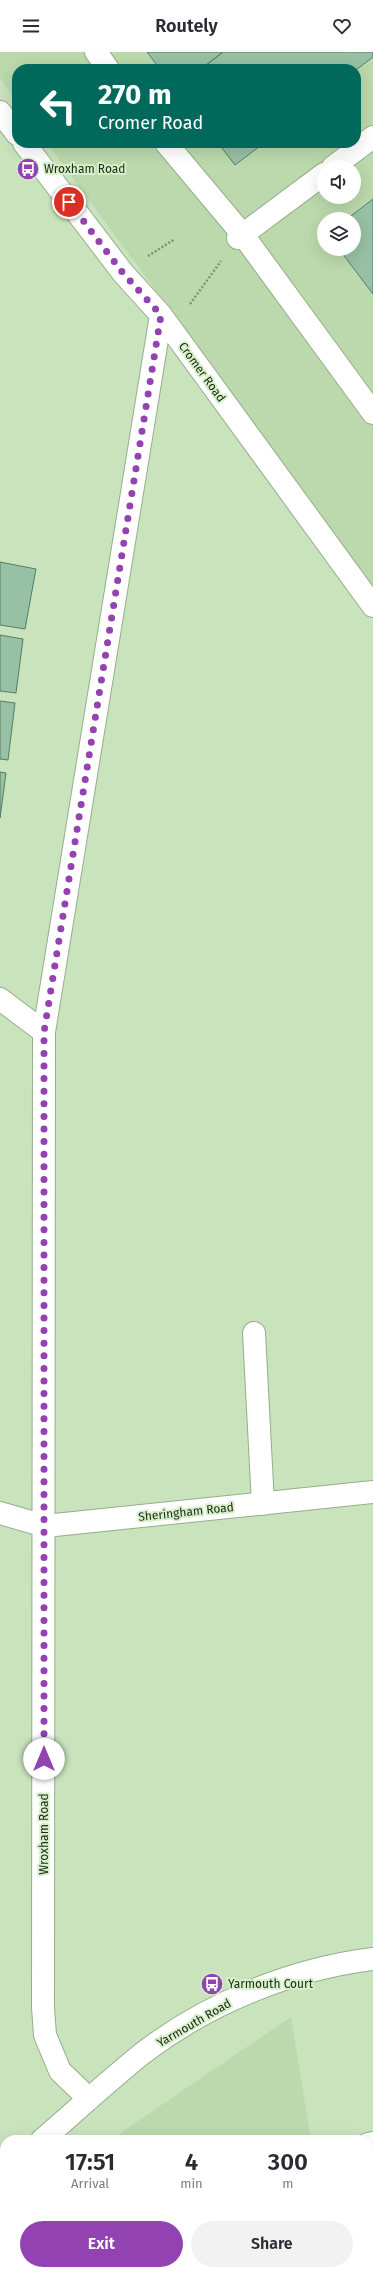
<!DOCTYPE html>
<style>
:root{--surface:#fff;--page:#f2f2f3;--text:#2b2b33;--muted:#7c7c81;--accent:#9242b1}
body{margin:0;font-family:"Fira Sans",sans-serif;background:var(--page);color:var(--text);height:100vh;display:flex;flex-direction:column;font-size:15px;white-space:nowrap}
*{box-sizing:border-box;margin:0}
p{font-size:13px;color:var(--muted)}
.icon{flex:none;width:22px;height:22px;fill:none;stroke:currentColor;stroke-width:2;stroke-linecap:round;stroke-linejoin:round}
.map{position:relative;flex:1;overflow:hidden}
.panel{position:absolute;left:0px;top:2083px;width:373px;height:140px;display:flex;flex-direction:column;background:var(--surface);border-radius:16px 16px 0 0;box-shadow:0 4px 16px #0002}
.panel>*{flex:none}
.hud{position:absolute;left:12px;top:12px;width:349px;height:84px;border-radius:16px;box-shadow:0 4px 16px #0002;background:#00695c;color:#fff;overflow:hidden}
.controls{position:absolute;left:317px;top:108px;display:grid;gap:8px}
.controls a{display:grid;place-items:center;width:44px;height:44px;border-radius:50%;background:var(--surface);box-shadow:0 4px 16px #0002;font-size:20px}
.pin{position:absolute;display:grid;place-items:center;width:34px;height:34px;color:#fff;margin:-17px;border:2px solid #fff;border-radius:50%;box-shadow:0 1px 4px #0007}
.me{position:absolute;width:44px;margin:-22px;rotate:0deg;stroke-linejoin:round;filter:drop-shadow(0 0 3px #0008)}
.turn{display:flex;align-items:center;gap:14px;height:84px;padding:0 20px;font-size:18px}
.turn .icon{width:52px;height:52px;stroke-width:2.5}
.turn b{display:block;font-size:28px;line-height:34px}
.eta{display:flex;justify-content:space-evenly;align-items:center;height:68px;text-align:center}
.eta b{font-size:24px;font-weight:600;line-height:28px}
.primary-button{display:flex;gap:8px;margin-top:auto;padding:8px 20px}
.primary-button a{flex:1;height:46px;border-radius:24px;background:var(--accent);color:#fff;font-size:16px;font-weight:600;line-height:46px;text-align:center}
.primary-button a+a{background:var(--page);color:var(--text)}
header{display:flex;justify-content:space-between;align-items:center;height:52px;padding:0 20px;background:var(--surface);font-size:18px;font-weight:600}
.map>svg:first-child{display:block}
.built{fill:#bbd9ad;fill-rule:evenodd}
.building{fill:#97c0a4;stroke:#567d64}
.lines{fill:none;stroke-linecap:round;stroke-linejoin:round}
.minor-casing{stroke:#95ae89;stroke-width:24}
.path{stroke:#7e9175;stroke-width:2.5;stroke-dasharray:2 2;stroke-linecap:butt}
.minor{stroke:#fff;stroke-width:22}
.route{stroke:#9242b1;stroke-width:7;stroke-dasharray:0 12.6}
.labels{text-anchor:middle;dominant-baseline:central;stroke-width:4;stroke-linejoin:round;paint-order:stroke}
.poi-label{font-size:12px;fill:#222c1d;stroke:#d6f1c9;text-anchor:start}
.street-label{font-size:12px;fill:#222c1d;stroke:#d6f1c9}
</style>
<header><svg class="icon" aria-label="menu" viewBox="0 0 24 24"><path d="M4 6h16M4 12h16M4 18h16"/></svg>Routely<svg class="icon" aria-label="heart" viewBox="0 0 24 24"><path d="M12 20l-8-8c-3-5 5-10 8-4 3-6 11-1 8 4z"/></svg></header>
<div class="map">
<svg width="373" height="2223" viewBox="0 0 373 2223">
<rect width="100%" height="100%" fill="#c9e3bd"/>
<path class="built" d="M0 0H373V554L189 284 47 91H356V17H17V50L0 26ZM324 115H354V145H324ZM324 167H354V197H324Z
M291 1965 311 2088H110Z
M373 2143V2223H0V2163L5 2160V2218H368V2144Z"/>
<path class="building" d="M147 0H223L201 17H160Z
M223 0H373V5L356 18 201 17Z
M218 91H264L235 113Z
M373 147V242L339 197H354V167H347Z
M0 510 36 517 25 577 0 573Z
M0 583 23 587 16 641 0 639Z
M0 649 15 651 8 708 0 707Z
M0 720 6 721 0 766Z"/>
<g class="lines">
<g class="minor-casing">
<path id="minor" d="M96 0 108 17
M0 60 17 82
M24 91 123 221 161 263 373 554
M166 91 243 183 373 361
M333 115 373 85
M238 186 324 122
M0 947 44 980
M254 1281 263 1452
M0 1461 45 1474 373 1440
M89 2047 60 2019 45 1983 43 1955 44 980 161 263
M42 2088C76 2059 108 2029 143 2001 208 1951 292 1917 373 1907
M368 2092 373 2091
M0 2125 5 2120
M0 2149 5 2154
M49 2218 50 2223"/>
</g>
<path class="path" d="M148 204 175 187
M190 252 221 209"/>
<use href="#minor" class="minor"/>
</g>
<g class="lines">
<path class="route" d="M44 1707V980L161 263 123 221 69 150"/>
</g>
<defs>
<g id="bus-disc" transform="scale(1.15)"><circle r="9.5" fill="#9242b1" stroke="#d6f1c9"/><path d="M-5-6H5V4H4V6H2V4H-2V6H-4V4H-5ZM-3.5-4V0h7V-4ZM-3.5 1.2v1.5H-2V1.2ZM2 1.2v1.5H3.5V1.2Z" fill="#fff"/></g>
</defs>
<g fill-rule="evenodd">
<use href="#bus-disc" x="28" y="117"/>
<use href="#bus-disc" x="212" y="1932"/>
</g>
<g class="labels">
<g class="poi-label">
<text x="44" y="117">Wroxham Road</text>
<text x="228" y="1932">Yarmouth Court</text>
</g>
<g class="street-label">
<text transform="translate(202 320) rotate(54)">Cromer Road</text>
<text transform="translate(186 1460) rotate(-6)">Sheringham Road</text>
<text transform="translate(44 1782) rotate(-90)">Wroxham Road</text>
<text transform="translate(194 1971) rotate(-30)">Yarmouth Road</text>
</g>
</g>
</svg>
<div class="controls">
<a><svg class="icon" aria-label="sound" viewBox="0 0 24 24"><path d="M4 9h4l5-4v14l-5-4H4zM17 9q2 3 0 6"/></svg></a>
<a><svg class="icon" aria-label="layers" viewBox="0 0 24 24"><path d="M12 4l9 5-9 5-9-5zM3 14l9 5 9-5"/></svg></a>
</div>
<div class="pin" style="left:69px;top:150px;background:#d93025"><svg class="icon" aria-label="arrive" viewBox="0 0 24 24"><path d="M6 21V4h12l-3 4 3 4H6"/></svg></div>
<svg class="me" style="left:44px;top:1707px" viewBox="-20 -20 40 40"><circle r="19" fill="#fff"/><path d="M0-13L10 11 0 6-10 11z" fill="#9242b1"/></svg>
<div class="hud">
<div class="turn"><svg class="icon" aria-label="left" viewBox="0 0 24 24"><path d="M17 20v-9H6M10 6l-5 5 5 5"/></svg><div><b>270 m</b>Cromer Road</div></div>
</div>
<section class="panel">
<div class="eta">
<div><b>17:51</b><p>Arrival</p></div>
<div><b>4</b><p>min</p></div>
<div><b>300</b><p>m</p></div>
</div>
<div class="primary-button"><a>Exit</a><a>Share</a></div>
</section>
</div>
